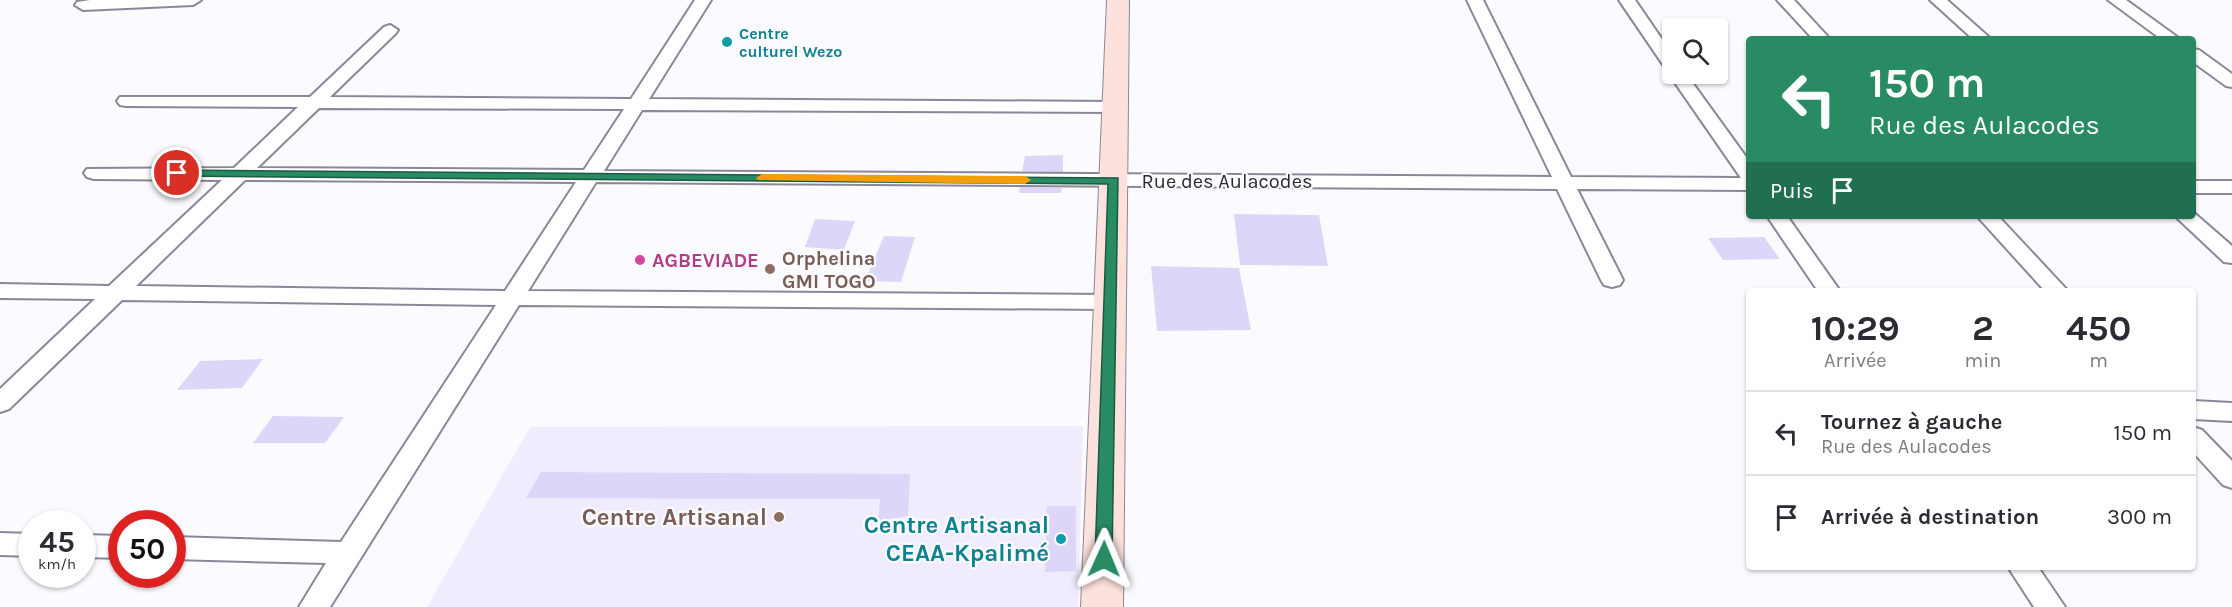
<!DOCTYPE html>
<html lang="fr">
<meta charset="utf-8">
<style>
:root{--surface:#fff;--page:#f7f7f7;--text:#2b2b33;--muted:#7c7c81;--line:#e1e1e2}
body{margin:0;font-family:Karla,sans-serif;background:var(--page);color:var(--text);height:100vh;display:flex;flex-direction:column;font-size:22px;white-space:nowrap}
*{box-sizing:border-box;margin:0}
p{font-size:20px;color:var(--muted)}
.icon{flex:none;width:33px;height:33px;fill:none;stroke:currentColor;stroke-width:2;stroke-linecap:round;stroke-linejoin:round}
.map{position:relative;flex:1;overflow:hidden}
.sheet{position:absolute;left:1746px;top:288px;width:450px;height:282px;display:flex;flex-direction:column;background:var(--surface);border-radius:6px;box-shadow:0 2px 4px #0004}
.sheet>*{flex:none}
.banner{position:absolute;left:1746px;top:36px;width:450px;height:183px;border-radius:6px;box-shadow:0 2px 4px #0004;background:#288b64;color:#fff;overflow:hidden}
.tools{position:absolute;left:1662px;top:18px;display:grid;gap:12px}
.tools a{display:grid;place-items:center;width:66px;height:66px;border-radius:6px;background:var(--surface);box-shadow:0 2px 4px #0004;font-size:30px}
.speed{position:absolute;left:18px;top:510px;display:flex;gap:12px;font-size:30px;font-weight:700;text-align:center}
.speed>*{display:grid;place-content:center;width:78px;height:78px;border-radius:50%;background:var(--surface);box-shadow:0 2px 4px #0004;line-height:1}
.speed small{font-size:15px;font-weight:400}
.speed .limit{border:9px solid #d22;background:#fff;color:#111}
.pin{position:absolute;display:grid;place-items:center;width:51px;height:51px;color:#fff;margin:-26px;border:3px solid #fff;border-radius:50%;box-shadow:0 2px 6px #0007}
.me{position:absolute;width:66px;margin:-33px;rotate:1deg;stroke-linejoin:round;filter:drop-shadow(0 0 4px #0008)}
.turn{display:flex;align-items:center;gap:21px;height:126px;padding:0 24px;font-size:27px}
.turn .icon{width:78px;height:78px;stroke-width:2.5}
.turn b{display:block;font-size:42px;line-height:51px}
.then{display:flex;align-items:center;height:57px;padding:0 24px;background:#0003;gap:12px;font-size:22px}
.eta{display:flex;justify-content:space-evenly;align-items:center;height:102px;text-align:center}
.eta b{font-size:36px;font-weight:700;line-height:42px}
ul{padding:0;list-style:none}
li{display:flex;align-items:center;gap:18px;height:84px;padding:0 24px;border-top:2px solid var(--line)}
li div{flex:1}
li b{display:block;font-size:22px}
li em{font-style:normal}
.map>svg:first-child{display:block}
.built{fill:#f0ecfd}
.building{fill:#ded6f9}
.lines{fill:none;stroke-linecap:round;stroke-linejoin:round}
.minor-casing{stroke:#8b8799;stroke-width:4}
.secondary-casing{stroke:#8b8799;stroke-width:2}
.minor{fill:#fff;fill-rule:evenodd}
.secondary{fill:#fce1dc;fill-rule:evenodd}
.route{fill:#288b64;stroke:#1a5a41;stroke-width:1.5}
.slow{fill:#f59e0b}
.culture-dot{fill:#0f9aa8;stroke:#fbfafe;stroke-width:2}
.hotel-dot{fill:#d1479c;stroke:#fbfafe;stroke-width:2}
.education-dot{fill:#8d6e63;stroke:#fbfafe;stroke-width:2}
.labels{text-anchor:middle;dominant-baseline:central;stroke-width:4.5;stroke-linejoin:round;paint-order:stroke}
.far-culture-label{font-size:16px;font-weight:bold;fill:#0d838f;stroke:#fbfafe;text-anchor:start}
.street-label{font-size:20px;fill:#2c2a31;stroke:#fbfafe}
.education-label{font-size:20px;font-weight:bold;fill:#785e54;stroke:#fbfafe;text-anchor:start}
.hotel-label{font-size:20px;font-weight:bold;fill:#b23c85;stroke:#fbfafe;text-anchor:start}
.near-education-label{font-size:24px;font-weight:bold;fill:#785e54;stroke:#fbfafe;text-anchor:end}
.near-culture-label{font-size:24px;font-weight:bold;fill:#0d838f;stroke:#fbfafe;text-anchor:end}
</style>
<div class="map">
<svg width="2232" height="607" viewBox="0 0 2232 607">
<rect width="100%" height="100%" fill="#fbfafe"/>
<path class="built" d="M1083 426 1078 607H427L530 427Z"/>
<path class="building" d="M1063 155V172L1022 171 1025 156Z
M1020 187 1062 188 1061 193H1019Z
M1234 214 1319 215 1328 266 1240 265Z
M815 219 855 221 844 250 805 247Z
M884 236 915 237 901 282 865 281Z
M1764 237 1780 259 1723 260 1708 238Z
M1151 266 1239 268 1251 330 1157 331Z
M263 359 242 388 177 390 200 361Z
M273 416 344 417 325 443H253Z
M541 472 910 474 908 516 878 521 880 499 526 498Z
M1047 506H1076V571L1045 572Z"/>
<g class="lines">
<g class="minor-casing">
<path id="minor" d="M90 0H201L193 5 83 10 75 5 77 2Z
M695 0H711L649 99 1114 102 1120 103 1123 107 1120 111 1114 112 642 110 604 171 1552 177 1467 0H1483L1571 177 1741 178 1669 74 1672 70V74H1686L1749 161V190L1577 189 1623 280 1620 285 1612 287 1604 285 1601 280 1557 189 596 182 528 291 1109 295 1117 297 1120 302 1117 307 1109 309 519 305 330 607H299L326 563 172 559V537L341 542 496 305 122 300 9 409 0 412V389L95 299 0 298V284L109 286 222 180 94 179 87 177 84 173 87 169 234 168 298 107 126 106 120 105 117 101 120 97H310L384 27 390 25 398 30 396 33 330 97 631 99ZM319 108 624 109 584 170 257 168ZM245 180 576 182 505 291 136 286Z
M1619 0H1635L1672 54V70L1666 69Z
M1777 0H1794L1830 39H1813Z
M1930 0H1947L1991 39H1973Z
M2108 0H2126L2180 39H2161Z
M2193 49 2199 50 2232 74V87L2226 86 2193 62Z
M2193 181H2232V193H2193Z
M2193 212 2232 246V263L2224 262 2175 216H2193Z
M1767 216H1787L1840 291H1818Z
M1977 216H1998L2068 291H2045Z
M2193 401 2232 403V421L2193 419Z
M2193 427 2202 430 2232 461V488L2223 485 2193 452Z
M0 533 32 534V556L0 555Z
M82 535 122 536V558L82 557Z
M2008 567H2038L2065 607H2034Z"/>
</g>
<g class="secondary-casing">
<path id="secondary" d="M1107 0H1129L1123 607H1081Z"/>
</g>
<use href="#minor" class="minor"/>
<use href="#secondary" class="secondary"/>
</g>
<path class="route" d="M177 170 1118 178 1112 559 1110 564 1104 566 1098 564 1095 559 1108 184 173 176V171Z"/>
<path class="slow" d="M762 174 1025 176 1031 180 1025 184 758 180 756 178Z"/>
<g class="culture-dot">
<circle cx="727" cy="42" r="6"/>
<circle cx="1061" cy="539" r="6"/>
</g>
<circle class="hotel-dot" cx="640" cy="260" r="6"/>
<g class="education-dot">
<circle cx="770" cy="269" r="6"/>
<circle cx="779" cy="517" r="6"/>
</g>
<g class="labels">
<g class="far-culture-label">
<text x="739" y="33">Centre<tspan x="739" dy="18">culturel Wezo</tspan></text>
</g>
<g class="street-label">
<text x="1227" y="181">Rue des Aulacodes</text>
</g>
<g class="education-label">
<text x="782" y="258">Orphelina<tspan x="782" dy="23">GMI TOGO</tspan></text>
</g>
<g class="hotel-label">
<text x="652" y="260">AGBEVIADE</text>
</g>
<g class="near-education-label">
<text x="767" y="517">Centre Artisanal</text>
</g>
<g class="near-culture-label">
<text x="1049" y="525">Centre Artisanal<tspan x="1049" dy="28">CEAA-Kpalimé</tspan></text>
</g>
</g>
</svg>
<div class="tools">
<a><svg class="icon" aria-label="search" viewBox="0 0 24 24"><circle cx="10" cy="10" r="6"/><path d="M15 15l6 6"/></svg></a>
</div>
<div class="speed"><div>45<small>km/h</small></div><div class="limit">50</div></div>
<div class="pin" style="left:177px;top:173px;background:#d93025"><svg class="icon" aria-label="arrive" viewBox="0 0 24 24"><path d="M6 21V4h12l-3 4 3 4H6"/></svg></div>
<svg class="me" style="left:1104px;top:559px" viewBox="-20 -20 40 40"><path d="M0-17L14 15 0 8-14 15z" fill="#288b64" stroke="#fff" stroke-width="4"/></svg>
<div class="banner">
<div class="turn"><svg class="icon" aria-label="left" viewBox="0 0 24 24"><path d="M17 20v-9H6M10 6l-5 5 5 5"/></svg><div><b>150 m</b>Rue des Aulacodes</div></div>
<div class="then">Puis<svg class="icon" aria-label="arrive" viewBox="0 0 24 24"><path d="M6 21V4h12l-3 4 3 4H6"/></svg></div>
</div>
<section class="sheet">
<div class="eta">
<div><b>10:29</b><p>Arrivée</p></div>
<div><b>2</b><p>min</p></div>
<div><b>450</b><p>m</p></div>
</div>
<ul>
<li><svg class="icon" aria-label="left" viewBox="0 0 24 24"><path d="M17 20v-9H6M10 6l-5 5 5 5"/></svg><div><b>Tournez à gauche</b><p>Rue des Aulacodes</p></div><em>150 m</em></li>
<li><svg class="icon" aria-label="arrive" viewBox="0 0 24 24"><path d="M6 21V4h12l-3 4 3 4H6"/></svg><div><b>Arrivée à destination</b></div><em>300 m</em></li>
</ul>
</section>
</div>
